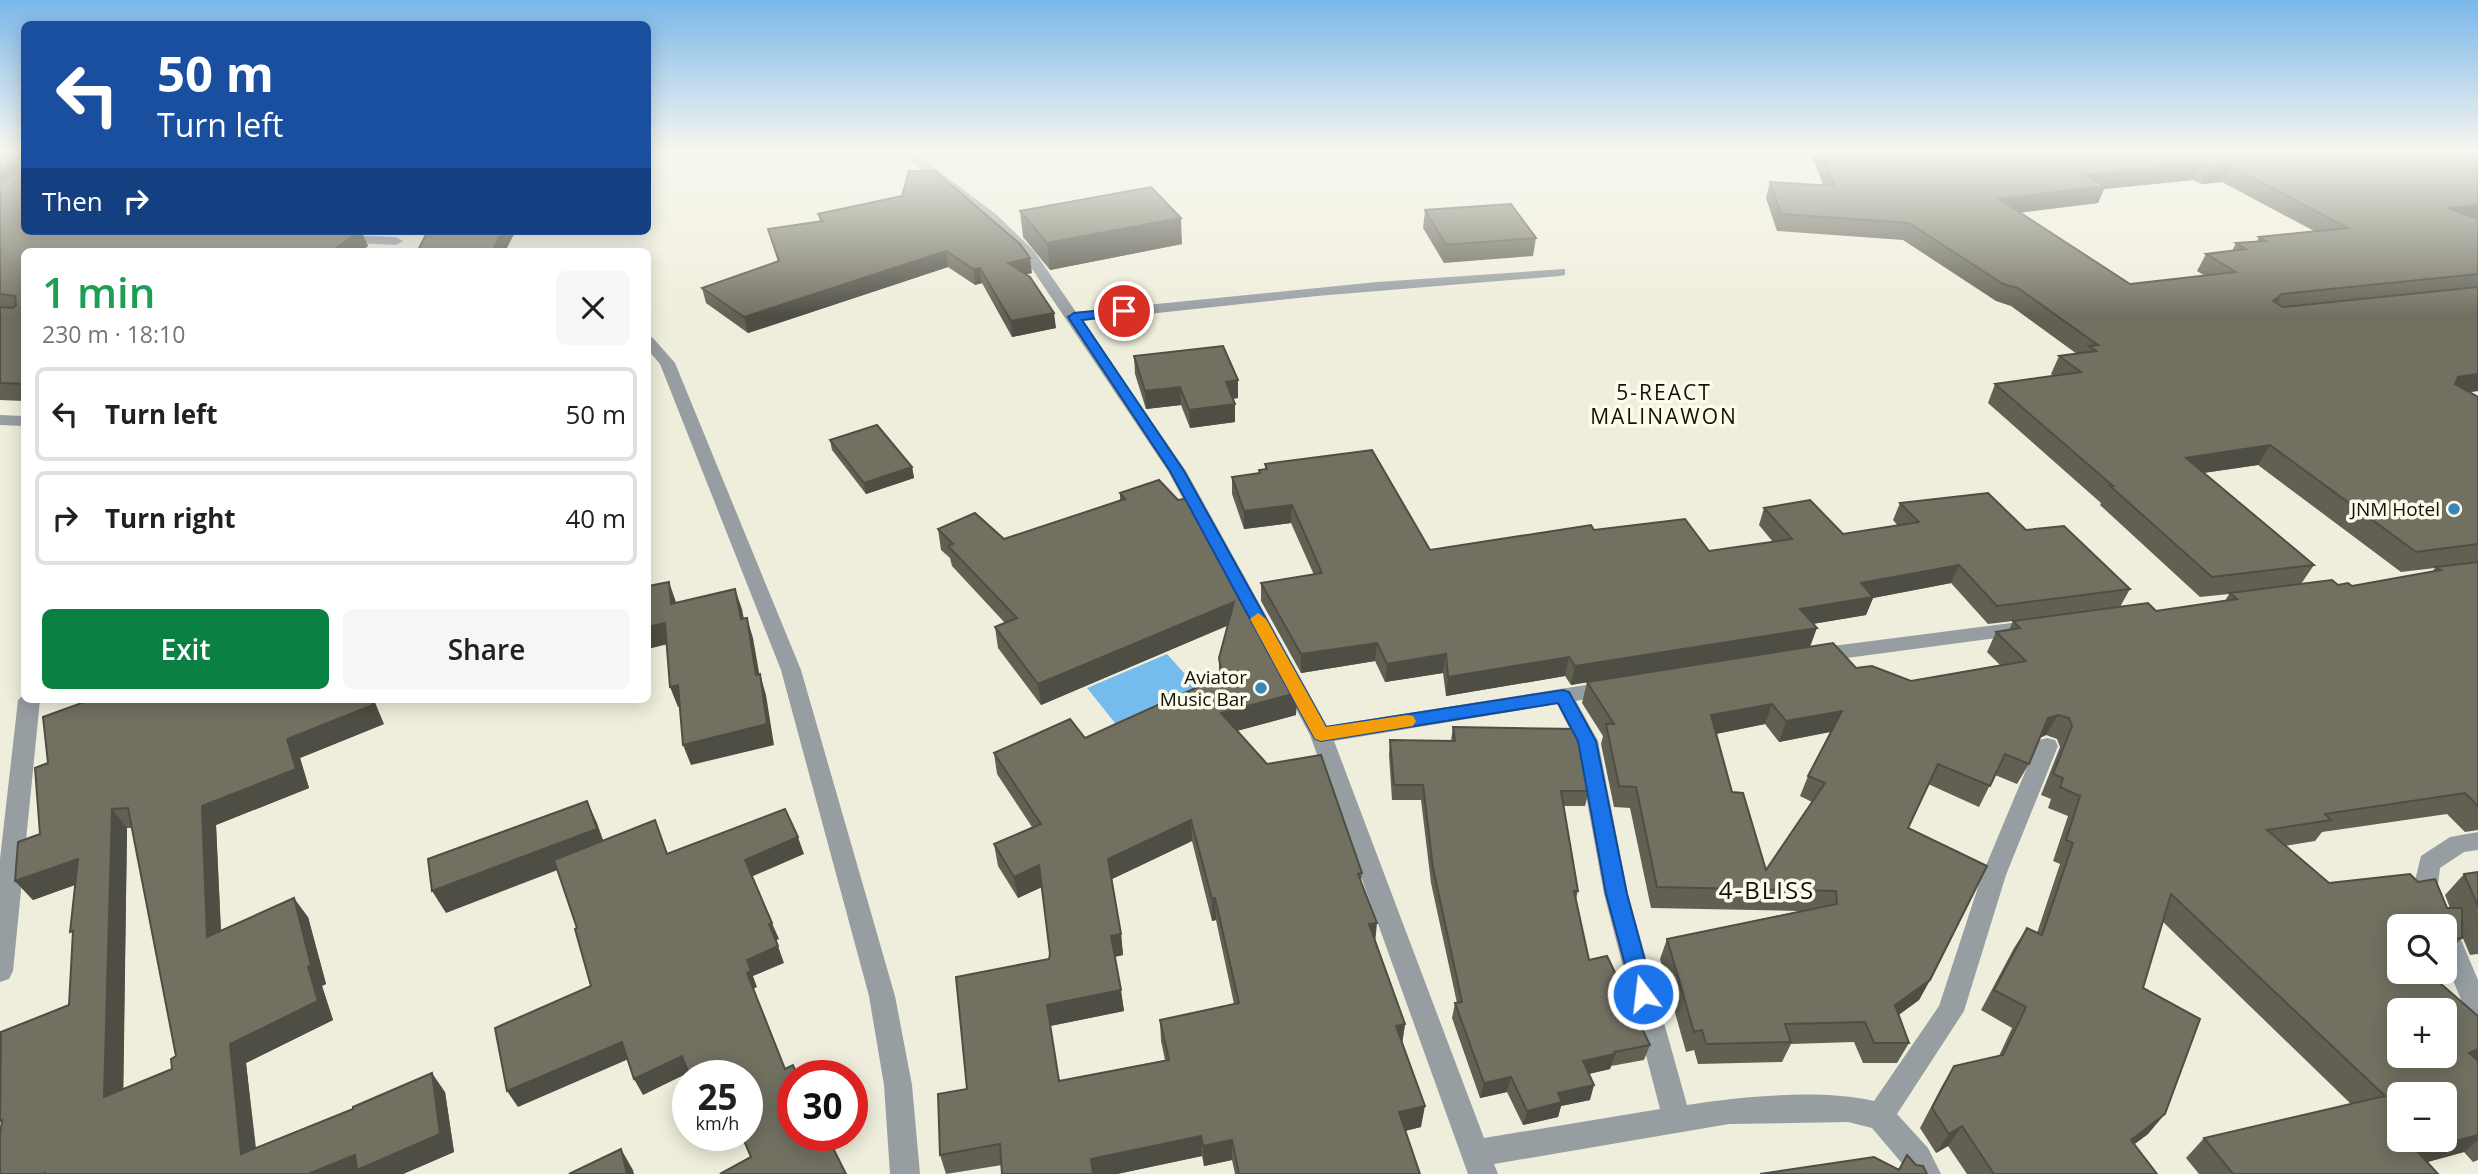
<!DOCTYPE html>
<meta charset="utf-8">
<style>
:root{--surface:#fff;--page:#f6f6f6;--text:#202124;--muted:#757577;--line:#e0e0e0;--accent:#0b8043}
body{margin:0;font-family:"Open Sans",sans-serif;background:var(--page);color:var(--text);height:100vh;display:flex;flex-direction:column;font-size:26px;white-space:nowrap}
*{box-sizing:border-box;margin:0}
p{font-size:23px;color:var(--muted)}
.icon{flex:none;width:38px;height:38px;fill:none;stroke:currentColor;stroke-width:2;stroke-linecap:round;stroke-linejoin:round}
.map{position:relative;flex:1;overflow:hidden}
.details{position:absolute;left:21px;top:248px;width:630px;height:455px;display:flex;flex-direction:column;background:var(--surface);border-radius:10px;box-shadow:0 4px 18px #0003}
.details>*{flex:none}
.hud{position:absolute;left:21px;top:21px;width:630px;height:214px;border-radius:10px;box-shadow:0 4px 18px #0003;background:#1a4fa0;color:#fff;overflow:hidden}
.controls{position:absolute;left:2387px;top:914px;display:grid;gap:14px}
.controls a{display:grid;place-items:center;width:70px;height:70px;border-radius:10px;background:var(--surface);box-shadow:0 4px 18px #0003;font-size:35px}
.speed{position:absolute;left:672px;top:1060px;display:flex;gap:14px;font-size:35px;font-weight:700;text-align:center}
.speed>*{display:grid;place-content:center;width:91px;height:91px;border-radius:50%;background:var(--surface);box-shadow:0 4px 18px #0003;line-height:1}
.speed small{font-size:18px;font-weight:400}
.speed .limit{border:10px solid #d22;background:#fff;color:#111}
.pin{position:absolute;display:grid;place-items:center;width:60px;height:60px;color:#fff;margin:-30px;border:4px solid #fff;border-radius:50%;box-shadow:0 2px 7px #0007}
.me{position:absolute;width:77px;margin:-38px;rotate:345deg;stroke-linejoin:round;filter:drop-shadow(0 0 5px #0008)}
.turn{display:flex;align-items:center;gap:24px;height:147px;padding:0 21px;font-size:32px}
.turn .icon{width:91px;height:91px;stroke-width:2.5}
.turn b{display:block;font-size:49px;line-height:60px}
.then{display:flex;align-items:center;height:66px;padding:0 21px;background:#0003;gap:14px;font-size:26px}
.round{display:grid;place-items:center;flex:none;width:74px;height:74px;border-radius:10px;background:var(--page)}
.overview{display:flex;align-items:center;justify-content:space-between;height:119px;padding:0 21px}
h1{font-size:42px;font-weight:600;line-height:52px;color:#1e9e55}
.cta{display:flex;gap:14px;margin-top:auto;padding:14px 21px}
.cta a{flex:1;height:80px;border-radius:10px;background:var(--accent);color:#fff;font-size:28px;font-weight:600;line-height:80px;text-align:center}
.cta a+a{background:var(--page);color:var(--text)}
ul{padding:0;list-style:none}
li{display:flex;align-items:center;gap:21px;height:94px;margin:0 14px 10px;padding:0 7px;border:4px solid var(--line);border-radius:10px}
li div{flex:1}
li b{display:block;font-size:26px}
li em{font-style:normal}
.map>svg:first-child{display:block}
.water{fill:#75bcee}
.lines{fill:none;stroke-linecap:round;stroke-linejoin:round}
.minor{fill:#979ea2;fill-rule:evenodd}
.wall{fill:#616053;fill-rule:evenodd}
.shaded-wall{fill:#4f4e44}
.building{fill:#717061;stroke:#4f4e44;stroke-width:2;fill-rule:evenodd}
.route{fill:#1a73e8;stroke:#114b97;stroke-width:2}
.slow{fill:#f59e0b}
.poi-dot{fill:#3986b9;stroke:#fcfbea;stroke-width:2.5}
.labels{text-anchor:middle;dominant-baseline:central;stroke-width:7;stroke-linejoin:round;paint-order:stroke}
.poi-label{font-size:19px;fill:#11100b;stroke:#fcfbea;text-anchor:end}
.neighbourhood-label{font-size:21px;letter-spacing:2px;fill:#11100b;stroke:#fcfbea}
.near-neighbourhood-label{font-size:24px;letter-spacing:2px;fill:#11100b;stroke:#fcfbea}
</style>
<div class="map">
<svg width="2478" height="1174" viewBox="0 0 2478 1174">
<rect width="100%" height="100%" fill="#efeedc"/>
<path class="water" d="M1167 654 1209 701 1127 738 1087 688Z"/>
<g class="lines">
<path class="minor" d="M898 151H912L997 215 1034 251 1076 312 1377 282 1565 269V275L1560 276 1317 296 1082 321 1186 471 1327 726 1611 681 1618 683 1621 688 1618 693 1576 701 1598 741 1628 894 1687 1105C1743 1096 1819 1089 1874 1101L1939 1006 1982 875 2036 746 2039 740 2047 738 2055 740 2058 746 2006 875 1964 1011 1897 1114 1928 1148 1941 1174H1911L1872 1128 1848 1122 1729 1124 1494 1164 1498 1174H1468L1310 735 1168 471 1024 257 987 221ZM1557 704 1576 741 1604 894 1660 1109 1484 1138 1334 741Z
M341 235 396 237 403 241 396 245 336 242 334 239Z
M648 336 653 338 675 363 801 670 895 996 912 1085 920 1174H890L884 1085 869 996 781 670 660 364 648 350Z
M0 415 24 416V426L0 425Z
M2019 622 2026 624 2029 629 2026 634 1817 662 1810 660 1807 655 1810 650 1817 648Z
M24 694V700H40L13 971 9 979 0 982V859L18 700Z
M2478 832V850L2464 852 2440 868 2438 885 2478 980V1023L2469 1019 2445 961V926H2429L2414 885 2421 856 2450 837Z"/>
</g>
<path class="wall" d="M0 151H24V231H390L385 234 362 233 368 246 360 252H24V401L0 400Z
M1810 151H2478V391L2469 392 2478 397V830L2465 832 2447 814 2322 832 2315 841 2285 846 2329 883 2447 908H2450L2445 895 2464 874 2478 872V954L2470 955 2462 936V938L2445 956V926H2399V971L2478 1016V1160L2473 1162 2464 1152 2427 1162 2438 1174H2199L2186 1158 2204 1138 2351 1104 2162 921 2143 988 2148 1134 2134 1144 2157 1174H1967L1948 1146 1936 1153 1920 1128 1942 1086 1954 1066 1999 1056 2012 1028 1981 1010 2014 948 2027 928 2037 933 2060 864 2053 861 2068 816 2048 808 2051 799 2041 795 2060 747 2057 739 2046 735 2040 738 2029 764 2017 784 1995 775 1979 807 1928 784 1908 828 1930 980 1919 1000 1898 1015 1909 1043 1897 1063H1863L1854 1042 1791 1044 1782 1062 1698 1064 1694 1050 1686 1052 1660 959 1667 939 1799 911 1651 908 1630 808 1614 807 1601 744 1603 736 1582 703 1587 682 1856 668 1911 681 2000 665 1987 652 1996 632 2009 630 2013 621 1988 624 1951 583 1873 598 1866 615 1813 624 1571 685 1565 676 1446 696 1443 673 1385 682 1375 661 1301 673 1261 601V583L1314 575 1291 523 1244 529 1232 494V477L1259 473V470H1265V464L1430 550 1594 530 1709 551 1773 542 1759 525 1764 508 1843 534 1898 526 1893 520 1900 503 2026 530 2130 589 2120 607 2156 611 2225 601 2229 594 2200 597 2100 505 2101 503 1988 403 1995 384 2053 376 2051 374 2059 356 2077 354 2011 306 1996 301 1903 240 1777 231 1766 198 1770 182 1823 185ZM2193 180 2201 184 2222 182 2314 231 2259 237 2256 242 2236 243 2232 251 2206 254 2197 271 2205 276 2130 284 2019 212 2098 203 2104 189ZM2258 465 2401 572 2435 568 2432 572 2352 586 2301 584 2314 565 2203 473ZM1765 724 1779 742 1831 732 1808 776 1800 796 1812 802 1766 870 1732 792 1716 734Z
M1425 210 1536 238 1533 256 1444 263 1423 228Z
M1020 211 1182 244 1050 270 1023 237Z
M818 214 1032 273 1027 274 1056 328 1012 337 982 283 975 285 948 267 748 333 706 303 702 288 778 261 768 229 820 221Z
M1134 356 1238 398 1233 399 1235 422 1190 428 1181 405 1146 409 1135 374Z
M830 440 912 467 914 478 866 494 832 450Z
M1120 493 1297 693 1296 715 1237 731 1362 873 1361 881 1375 942 1405 1024 1402 1043 1421 1127 1405 1131 1420 1174H1235L1232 1160 1204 1166 1202 1156 1117 1174H1002V1165L946 1174 940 1155 967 1089 1049 959 1050 954 1042 887 1018 898 998 866 994 844 1032 827 997 774 994 753 1085 738 1219 677V658L1228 625 1041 705 998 648 995 627 1005 623 952 566 950 558 941 550 938 529 1004 539 1120 500ZM1192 841 1212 921 1216 920 1234 1004 1160 1020 1161 1041 1165 1060 1059 1081 1050 1026 1124 1011 1115 957 1123 955 1121 934 1112 879Z
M384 724 300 758 309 788 216 825 221 931 308 917 326 984 322 986 333 1020 246 1063 256 1148 445 1092 454 1152 403 1174H0L69 1005 75 885 33 900 15 881 40 834 48 763ZM127 828H132L176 1056 172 1069 123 1089Z
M1453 727 1589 791 1585 806H1564L1578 891 1576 899 1589 960 1650 1045 1644 1060 1611 1066 1610 1069 1589 1074 1590 1100 1561 1106 1558 1117 1523 1125 1507 1092 1480 1098 1452 1018 1455 1003H1457L1431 883 1421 800H1392L1389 755 1390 740 1451 741Z"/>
<path class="shaded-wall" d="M14 161 23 176 0 186V167Z
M2201 164 2193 180 2104 189 2098 203 1993 216 1999 199 2085 175Z
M2230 166 2222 182 2201 184 2209 168Z
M2478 205V220L2448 208Z
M1181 218 1182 244 1050 270 1047 243Z
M361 231 368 246 360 252H330Z
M502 231H517L513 236 505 252H492Z
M946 251 948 267 748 333 744 317Z
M1030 258 1032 273 1009 278 1008 263Z
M980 268 982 283 975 285 973 269Z
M2282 294 2273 311V301Z
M1054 313 1056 328 1012 337 1011 321Z
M2478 374V391L2446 395 2458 377Z
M1238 380V398L1226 399V382Z
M1180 387 1181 405 1146 409 1145 391Z
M1235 404V422L1190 428 1189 410Z
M2270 445 2258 465 2175 477 2186 458Z
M912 467 914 478 866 494 864 483Z
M1292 505 1291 523 1244 529V511Z
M1959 565 1951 583 1873 598 1866 615 1793 627 1800 609 1861 583Z
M669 582 676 602 679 624 671 604Z
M735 589 742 609 748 639 741 619Z
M1234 602V623L1041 705 1038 684Z
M747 618 753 638 763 695 756 675Z
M665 623 672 643 648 649V627Z
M1817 628 1810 647 1571 685 1575 666Z
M1377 643 1375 661 1301 673V654Z
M1446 654 1443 673 1385 682 1387 664Z
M1569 657 1565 676 1446 696 1448 677Z
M760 674 766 695 774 745 691 765 683 745Z
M678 685 686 706 678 707 670 687Z
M1297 693 1296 715 1221 735V713Z
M371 700H374L384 724 300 758 309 788 216 825 222 956 207 937 202 806 287 739Z
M1772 704 1765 724 1705 736 1711 715Z
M1842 711 1833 731 1779 742 1786 721Z
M2058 715 2046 735 2037 739 2048 718Z
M587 801 597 823 607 851 446 913 432 891Z
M112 809 127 828 123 1116 104 1097Z
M1191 820 1192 841 1110 880 1108 859Z
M798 837 804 854 751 877 745 860Z
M78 859 94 878 33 900 15 881Z
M1039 865 1042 887 1018 898 1014 877Z
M294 898 308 917 326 984 322 986 333 1020 246 1063 258 1172 241 1154 230 1044 308 967Z
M1215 898 1216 920 1212 921V899Z
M772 923 779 939 775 941 769 924Z
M1377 923 1375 944 1369 924Z
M1121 934 1123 955 1113 957 1111 936Z
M778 946 784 963 753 976 757 987 753 989 747 973V960Z
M1930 980 1919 1000 1884 1026 1895 1005Z
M1121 990 1124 1011 1050 1026 1047 1005Z
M1405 1024 1402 1045 1396 1026Z
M622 1042 631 1058 518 1107 507 1091Z
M2478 1049V1061L2469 1053Z
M1615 1054 1610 1069 1579 1076 1583 1061Z
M682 1056 690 1072 643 1095 634 1079Z
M432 1073 445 1092 454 1152 403 1174H308Z
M1511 1077 1507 1092 1480 1098 1484 1083Z
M1594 1085 1590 1100 1561 1106 1558 1117 1523 1125 1527 1111 1558 1093Z
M1425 1106 1421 1127 1396 1133 1399 1112Z
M2165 1114 2148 1134 2115 1159 2131 1140Z
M1962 1126 1948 1146 1936 1153 1949 1134Z
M2478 1135V1140L2464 1152 2395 1171 2417 1151Z
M1201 1136 1202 1156 1117 1174H1093L1091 1159Z
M1232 1140V1160L1204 1166 1203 1146Z
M621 1149 633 1170 634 1174H627Z"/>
<path class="building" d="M0 151H24V231H360L330 252H272L242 250 241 252H24V384L0 383V307L13 308 16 305 15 296 0 294V182L16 174 18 163 14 161 0 167Z
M1820 151H2478V205L2448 208 2478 219V274L2282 294 2273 301 2283 307 2478 287V374L2458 377 2455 384 2478 397V544L2416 552 2270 445 2186 458 2314 565 2212 577 2110 486H2113L1995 384 2081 372 2059 356 2096 351 2089 346 2098 345 2018 288 2003 284 1909 223 1781 214 1770 182 1834 186ZM2201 164 2209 168 2230 166 2348 228 2259 237 2266 241 2236 243 2246 249 2206 254 2236 272 2130 284 1999 199 2105 186 2085 175Z
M909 171H935L1020 244 1030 258 1008 263 1030 277 1054 313 1011 321 980 268 973 269 946 251 744 317 702 288 779 261 768 229 823 221 818 214 902 196Z
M1151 187 1181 218 1047 243 1020 211Z
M1511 204 1536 238 1446 245 1425 210Z
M428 231H502L492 252H417Z
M1223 346 1238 380 1226 382 1235 404 1189 410 1180 387 1145 391 1134 356Z
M877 425 912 467 864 483 830 440Z
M1372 450 1430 550 1591 525 1594 530 1685 519 1709 551 1792 539 1764 508 1810 500 1843 534 1919 522 1900 503 1988 493 2026 530 2064 526 2130 589 1997 606 1959 565 1861 583 1873 597 1800 609 1817 628 1575 666 1569 657 1448 677 1446 654 1387 664 1377 643 1301 654 1261 583 1322 573 1292 505 1244 511 1232 477 1260 473 1259 470 1267 469 1265 464Z
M1159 480 1178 500 1190 498 1297 693 1221 713 1267 764 1321 755 1362 873 1358 874 1377 923 1369 924 1405 1024 1396 1026 1425 1106 1399 1112 1420 1174H1239L1232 1140 1203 1146 1201 1136 1091 1159 1093 1174H1002L1000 1144 940 1155 938 1094 967 1089 956 977 1049 959 1050 954 1039 865 1014 877 994 844 1041 824 994 753 1070 719 1085 738 1222 676 1219 658 1234 602 1038 684 995 627 1017 618 948 546 953 544 938 529 975 513 1004 539 1125 499 1120 493ZM1191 820 1212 899 1215 898 1239 1003 1160 1020 1169 1060 1059 1081 1047 1005 1121 990 1111 936 1121 934 1108 859Z
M2478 562V806L2465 793 2325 814 2331 820 2267 830 2329 883 2410 874 2418 882 2435 879 2447 908H2462V938L2445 940V926H2399V946H2397L2399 949V971H2426L2478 1016V1049L2469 1053 2478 1061V1135L2417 1151 2438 1174H2233L2204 1138 2385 1096 2171 894 2143 988 2200 1019 2165 1114 2131 1140 2157 1174H1994L1962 1126 1949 1134 1932 1108 1954 1066 2003 1055 2026 1007 1994 990 2027 928 2042 935 2073 843 2066 840 2080 796 2060 787 2063 778 2053 774 2072 726 2069 718 2058 715 2048 718 2029 764 2005 754 1990 786 1938 764 1908 828 1987 866 1930 980 1895 1005 1909 1043H1874L1865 1022 1785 1024 1791 1042 1706 1044 1702 1030 1694 1032 1667 939 1837 904 1836 891 1657 887 1636 787 1619 786 1606 724H1614L1587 682 1833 643 1856 668 1872 666 1911 681 2026 661 1996 632 2020 628 2013 621 2148 603 2156 611 2237 599 2230 593 2332 580 2338 585 2348 583 2352 586 2441 570 2436 567ZM1772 704 1786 721 1842 711 1808 776 1825 783 1766 870 1743 793 1732 792 1711 715ZM2399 1010H2445V1055H2399ZM2399 1094H2445V1139H2399Z
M669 582 671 604 735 589 741 619 747 618 756 675 760 674 767 724 683 745 678 685 670 687 665 623 648 627V586Z
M90 700H371L373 705 287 739 296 769 202 806 207 937 294 898 311 965 308 967 318 1001 230 1044 241 1154 353 1109V1107L432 1073 440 1134 357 1170 355 1155 308 1174H45V1173L43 1174H0V1135L2 1120 0 1121 1 1032 69 1005 73 931 70 932 78 859 15 881 18 842 40 834 35 768 48 763 43 717ZM128 808 176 1056 171 1059 172 1069 104 1097 112 809Z
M1453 727 1577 729 1589 791H1561L1578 891H1574L1589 960 1607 956 1650 1045 1614 1052 1615 1054 1583 1061 1594 1085 1558 1093 1562 1102 1527 1111 1511 1077 1484 1083 1455 1003 1462 1002 1433 868 1423 785H1394L1390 740 1455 741Z
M587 801 597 829 432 891 428 859Z
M785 809 798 837 745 860 772 923 769 924 778 946 747 960 751 971 747 973 785 1069 793 1065 798 1076H793V1136H827L846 1174H720L751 1157 742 1136H747V1076H690L682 1056 634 1079 622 1042 507 1091 495 1028 591 986 575 929 577 928 554 860 655 820 667 854Z
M2478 872V906L2464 874Z
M621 1149 627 1174H569Z
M1907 1155 1916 1165 1923 1166 1927 1174H1760L1874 1157 1899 1170Z"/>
<linearGradient id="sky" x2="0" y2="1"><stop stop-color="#7ab7ea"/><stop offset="0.48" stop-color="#f8f7ef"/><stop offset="1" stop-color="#f8f7ef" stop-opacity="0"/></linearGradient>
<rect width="2478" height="316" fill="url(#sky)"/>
<path class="route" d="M1124 308 1130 311 1128 314 1082 320 1184 471 1326 727 1563 690 1569 692 1596 741 1627 894 1654 994 1651 1001 1643 1003 1636 1001 1633 994 1606 894 1578 741 1558 703 1321 741 1315 739 1170 471 1068 317 1074 313Z"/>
<path class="slow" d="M1258 613 1266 619 1326 727 1407 715 1413 716 1416 721 1413 726 1321 741 1315 739 1250 619Z"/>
<g class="poi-dot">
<circle cx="2454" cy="509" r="7"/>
<circle cx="1261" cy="688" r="7"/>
</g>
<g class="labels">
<g class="poi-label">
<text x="2440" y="509">JNM Hotel</text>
<text x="1247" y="677">Aviator<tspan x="1247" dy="22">Music Bar</tspan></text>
</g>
<g class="neighbourhood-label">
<text x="1664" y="392">5-REACT<tspan x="1664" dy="24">MALINAWON</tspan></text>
</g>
<g class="near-neighbourhood-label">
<text x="1767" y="889">4-BLISS</text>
</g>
</g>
</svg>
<div class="controls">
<a><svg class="icon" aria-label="search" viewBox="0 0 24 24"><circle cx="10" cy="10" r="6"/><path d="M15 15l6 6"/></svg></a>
<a>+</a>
<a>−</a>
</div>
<div class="speed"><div>25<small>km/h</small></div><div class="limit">30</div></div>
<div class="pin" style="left:1124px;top:311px;background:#d93025"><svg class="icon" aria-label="arrive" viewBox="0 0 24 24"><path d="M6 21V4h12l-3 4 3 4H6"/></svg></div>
<svg class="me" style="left:1643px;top:994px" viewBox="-20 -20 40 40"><circle r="17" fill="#1a73e8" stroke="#fff" stroke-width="3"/><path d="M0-11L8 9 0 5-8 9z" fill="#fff"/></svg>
<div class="hud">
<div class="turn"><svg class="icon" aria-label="left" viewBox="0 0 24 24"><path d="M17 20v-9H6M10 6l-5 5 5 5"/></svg><div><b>50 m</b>Turn left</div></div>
<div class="then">Then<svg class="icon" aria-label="right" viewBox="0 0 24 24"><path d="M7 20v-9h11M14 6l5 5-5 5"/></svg></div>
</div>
<section class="details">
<div class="overview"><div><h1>1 min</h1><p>230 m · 18:10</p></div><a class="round"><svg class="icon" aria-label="close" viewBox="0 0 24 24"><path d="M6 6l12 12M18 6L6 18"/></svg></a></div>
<ul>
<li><svg class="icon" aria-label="left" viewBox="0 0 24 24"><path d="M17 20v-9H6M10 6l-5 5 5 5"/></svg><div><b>Turn left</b></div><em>50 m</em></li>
<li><svg class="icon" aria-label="right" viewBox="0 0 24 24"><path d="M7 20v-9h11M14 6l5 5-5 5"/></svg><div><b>Turn right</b></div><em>40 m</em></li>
</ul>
<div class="cta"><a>Exit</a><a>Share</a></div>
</section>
</div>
